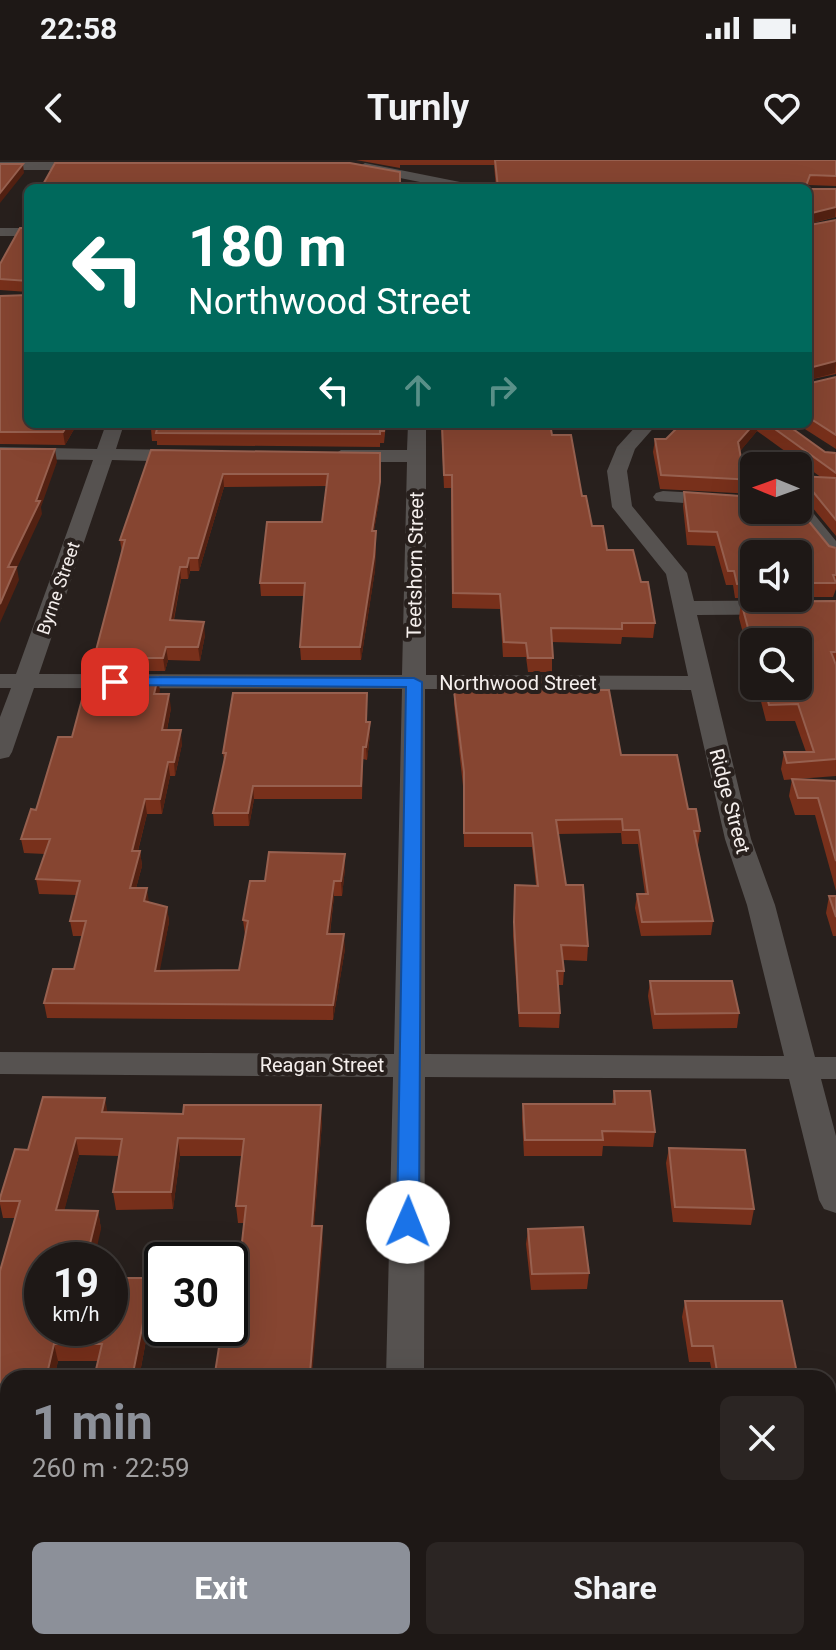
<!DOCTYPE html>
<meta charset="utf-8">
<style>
:root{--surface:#1e1816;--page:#2b2523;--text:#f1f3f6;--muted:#a1a0a1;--line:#3c3735;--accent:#8c9099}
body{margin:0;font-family:Roboto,sans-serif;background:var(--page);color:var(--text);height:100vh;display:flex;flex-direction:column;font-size:30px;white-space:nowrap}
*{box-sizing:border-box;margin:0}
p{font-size:26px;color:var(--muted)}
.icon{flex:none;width:44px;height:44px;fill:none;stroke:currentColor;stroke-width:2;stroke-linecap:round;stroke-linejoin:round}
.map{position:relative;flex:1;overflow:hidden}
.details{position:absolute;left:0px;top:1210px;width:836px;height:280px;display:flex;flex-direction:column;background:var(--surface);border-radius:24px 24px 0 0;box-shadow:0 8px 32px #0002,0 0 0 2px var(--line)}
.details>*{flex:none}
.banner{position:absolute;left:24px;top:24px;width:788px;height:244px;border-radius:12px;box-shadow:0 8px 32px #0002,0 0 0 2px var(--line);background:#00695c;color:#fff;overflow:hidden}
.needle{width:52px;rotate:271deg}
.fabs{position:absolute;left:740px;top:292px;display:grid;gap:16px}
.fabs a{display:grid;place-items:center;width:72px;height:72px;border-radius:12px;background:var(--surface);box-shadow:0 8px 32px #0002,0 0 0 2px var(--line);font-size:40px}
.speed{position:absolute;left:24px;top:1082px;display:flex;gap:16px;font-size:40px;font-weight:700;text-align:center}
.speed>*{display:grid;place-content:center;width:104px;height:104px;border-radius:50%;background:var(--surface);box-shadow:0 8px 32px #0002,0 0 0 2px var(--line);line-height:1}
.speed small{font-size:20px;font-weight:400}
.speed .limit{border:4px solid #111;border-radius:12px;background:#fff;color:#111}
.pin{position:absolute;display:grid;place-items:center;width:68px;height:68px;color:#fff;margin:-34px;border-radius:16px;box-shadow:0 4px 12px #0006}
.me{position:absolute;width:88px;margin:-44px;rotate:1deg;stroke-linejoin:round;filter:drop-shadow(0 0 6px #0008)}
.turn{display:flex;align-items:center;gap:28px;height:168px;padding:0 32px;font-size:36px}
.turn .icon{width:104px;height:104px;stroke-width:2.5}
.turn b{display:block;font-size:56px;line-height:68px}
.lanes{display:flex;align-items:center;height:76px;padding:0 32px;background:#0003;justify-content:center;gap:40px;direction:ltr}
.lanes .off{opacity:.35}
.round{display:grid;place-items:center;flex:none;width:84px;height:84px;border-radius:12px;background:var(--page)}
.head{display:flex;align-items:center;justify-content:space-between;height:136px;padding:0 32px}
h1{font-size:48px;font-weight:700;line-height:60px;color:var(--accent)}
.action{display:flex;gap:16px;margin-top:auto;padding:16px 32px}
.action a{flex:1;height:92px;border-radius:12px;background:var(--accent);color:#fff;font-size:32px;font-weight:700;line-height:92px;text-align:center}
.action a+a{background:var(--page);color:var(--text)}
.status{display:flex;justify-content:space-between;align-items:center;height:56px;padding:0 40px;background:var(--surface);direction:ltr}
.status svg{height:22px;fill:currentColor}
header{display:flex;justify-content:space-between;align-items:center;height:104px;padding:0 32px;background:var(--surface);font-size:36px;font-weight:700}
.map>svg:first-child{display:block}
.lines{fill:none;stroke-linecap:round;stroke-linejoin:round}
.minor{fill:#565250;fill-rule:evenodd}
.wall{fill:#78301b;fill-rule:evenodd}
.shaded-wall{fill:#532112}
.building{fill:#864531;stroke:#97604f;stroke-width:2}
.route{fill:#1a73e8;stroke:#114b97;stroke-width:2}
.labels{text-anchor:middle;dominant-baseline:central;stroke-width:8;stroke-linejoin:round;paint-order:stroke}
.far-street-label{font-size:18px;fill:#f5efed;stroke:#28201d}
.street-label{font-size:20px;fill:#f5efed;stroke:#28201d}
</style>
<div class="status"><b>22:58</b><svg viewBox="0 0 49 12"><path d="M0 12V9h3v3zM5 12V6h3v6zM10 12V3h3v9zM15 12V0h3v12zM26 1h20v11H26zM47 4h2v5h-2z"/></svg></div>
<header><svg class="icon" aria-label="back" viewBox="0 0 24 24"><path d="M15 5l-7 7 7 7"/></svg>Turnly<svg class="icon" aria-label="heart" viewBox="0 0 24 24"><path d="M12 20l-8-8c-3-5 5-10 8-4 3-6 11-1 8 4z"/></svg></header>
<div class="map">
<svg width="836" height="1490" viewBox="0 0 836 1490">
<rect width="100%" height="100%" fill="#28201d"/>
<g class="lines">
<path class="minor" d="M0 2H91L98 6 91 10H0Z
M365 3 470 24 477 28H450L360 10 358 7Z
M0 68H28V76H0Z
M106 264H124L116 289 188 290 197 296 188 302 112 300 39 514 402 515 407 302H341L332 296 341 290H407L408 264H426V515L688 516 666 414 612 347 607 311 617 287 638 264H657L635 289 627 311 632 346 687 413 694 441 836 440V454L697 455 751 679 775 745 815 897H836V919H821L836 976V1053L824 1049 819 1040 789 919 425 917 424 1218H386L393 917 0 914V892L394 894 402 529 34 528 12 592 9 597 0 599V557L11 528H0V514H16L93 300 0 299V287L97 289ZM425 529 691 530 725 679 747 745 784 896 425 894Z
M836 292V304L798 312V306H788L791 302Z
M663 331 754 336V348L656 341 653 337 656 333Z
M798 341 805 343 836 381V400L829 398 790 350H798Z
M380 1482H422L423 1490H379Z"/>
</g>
<path class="wall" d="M356 0H836V26L808 25V27L810 29H836V57L809 64 810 65 836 60V214L808 220V28H496L494 5H400V8Z
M28 68V132L0 130V104Z
M0 136 28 264H77L65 285 0 284Z
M836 217V289L797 264H808V221L811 223Z
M153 264H386L384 283H380V287L157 285V281H152L151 269Z
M441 264H550L552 275 582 336 592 366 607 390 641 422 655 463 653 478 622 477 621 484 552 482V512H528L526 497H503L500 449 452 448 451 328H444Z
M681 264H786L825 292 836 293V376L807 341 798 339V316L822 318 757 271 740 291 744 314H754V334L660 329 653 292 655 279H666Z
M151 290 380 293V334L374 371 376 383 375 410 361 500H301L300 487 304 436H261L260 423 322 362 327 326 224 327 199 411H190L188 419H181L174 460 205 475 200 501 168 500 165 511H96L94 498 122 393 120 380Z
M684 332 836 388V429L833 437H798V394H754V438H735L733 425H726L715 386 687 385 683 346Z
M836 441V616L784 620 781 609 784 592H806L795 561H766L757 526H798L754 482V515L739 458 741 442Z
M158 517 159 534 171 548 167 570 182 584 175 616H170L162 654H147L138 691H140L142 706 136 728 149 742 167 747 169 762 159 811 239 810 245 775 243 760 265 721 345 694V708L342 736H334L330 774 345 789 333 860 47 858 44 843 74 809 82 776H73L70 761 77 735 39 734 36 719 45 694 24 693 21 679 72 577Z
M531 519 555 525 562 530 621 595 688 649 700 671 698 685H697L713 761 711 775 641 776 635 748 637 734H645L638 684H622L621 673 558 674 566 725 588 786 587 801 563 800 564 811 563 825H558L560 853 559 868 519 867 513 776 515 725H536L532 687H464L463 626 454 544V531H531Z
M367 546V562L370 574 367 600 363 599 362 639H254L249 666H214L213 653 224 601 223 593Z
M792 619 836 621V731L815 655H795L789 636Z
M829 736H836V776H833L826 753Z
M650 821 739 853 737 868 653 869 648 836Z
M614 931 655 972 653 987 603 986 602 996H524L522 959 523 944H612Z
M108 952 322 962 314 1066 323 1083 215 1213 221 1176 147 1175 139 1218H94L98 1201H58L54 1218H8V1424H7L0 1453V1111L15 1058H3L0 1044V1038L28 990ZM79 995 119 996 113 1032 116 1050 173 1049 180 996H242L236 1046 238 1063H244L238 1118 230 1168H162V1118L42 1168 101 1069 98 1051 64 1050Z
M669 988 754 1049 751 1065 673 1062 666 1003Z
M528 1069 589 1113 587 1129 531 1130 526 1084Z
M685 1141 798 1218H713L710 1202H689L682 1157Z
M732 1482H828L836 1490H733Z"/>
<path class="shaded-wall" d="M23 4 24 13 0 43V33Z
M836 47 835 57 808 64V54Z
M836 201 835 213 808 220 809 208Z
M68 264H77L65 285 63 272Z
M754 264H758L757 271 737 295 738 282Z
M55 289 57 302 41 347 42 354 17 408 19 420 0 463V444L8 407 36 341Z
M380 293V334L372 383V371Z
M223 314 224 327 199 411 198 398Z
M376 371 375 410 361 500 360 487Z
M189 398 190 411 188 419 187 407Z
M180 407 181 419 171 473 170 460Z
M204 462 205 475 200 501 198 487Z
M166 487 168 500 165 511 163 498Z
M158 517 160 531 155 548 154 534Z
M169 534 171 548 164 584 162 570Z
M370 562V574L367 600 366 587Z
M181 570 182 584 175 616 174 602Z
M168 602 170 616 162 654 160 639Z
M253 626 254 639 249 666 248 653Z
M145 639 147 654 134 706 132 691Z
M140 691 142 706 132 743 130 728Z
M345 694V708L342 736 341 721Z
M334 721V736L328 789 327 774Z
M147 728 149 743 144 741Z
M167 747 169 762 157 826 155 811Z
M344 774 345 789 333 860V845Z
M105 938 108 955 102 952Z
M321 945 322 962 313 1083 312 1066Z
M76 978 79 995 60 1067 56 1050Z
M178 978 180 996 173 1049 171 1032Z
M98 1051 101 1069 94 1100H86Z
M322 1066 323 1083 312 1218 310 1213Z
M144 1158 147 1175 139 1218H132Z
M54 1184 58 1201 54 1218H46Z
M2 1408 7 1424 0 1453V1415Z
M291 1482H294V1490H290Z"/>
<path class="building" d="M495 0H836V16L810 15 806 26 810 29H836V47L808 54V28H498Z
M55 3H350L400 12V27L41 28Z
M0 4H23L0 33Z
M836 60V201L809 208 808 215V63L810 65Z
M20 68H28V121L0 119V104Z
M28 135V264H68L63 272H0V136Z
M836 217V275L808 257V221L811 223Z
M153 264H385L384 271H380V274L156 273 157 269H151Z
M442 264H550L552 275H571L582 336H586L592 366H603L607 390H633L641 422H648L655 463H622V469L551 468 553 498H528L526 483 504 482 500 434 453 433 452 315H444Z
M681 264H754L738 282 744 314H754V320L661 315 655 279H666Z
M768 264H786L825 292 836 293V313Z
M0 289H55L36 341H40L8 407H16L0 444Z
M151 290 380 293V322L372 371H376L374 397 360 487H300L305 423H260L267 362H322L328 314H223L198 398H189L187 407H180L170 460 204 462 198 487H166L163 498H94L125 380H120Z
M798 316 836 318V360L810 328 798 325V328Z
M684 332 754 337V350H798V348L829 386 836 388V415H833L836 423H798V394H754V423L737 424 734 411H728L717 372 689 371Z
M836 441V492H831L836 505V599L787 603 784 592H814L798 544 769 545 764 526H798V482H754V490L741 442Z
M88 517H158L154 534H169L162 570H181L174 602H168L160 639H145L132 691H140L130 728H147L144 741 167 747 155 811 239 810 248 761 243 760 250 721H265L269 692 345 694 341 721H334L327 774H344L333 845 44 843 53 809H74L86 761H70L80 721 36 719 50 679H21L31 649 36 650 58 577H72Z
M531 519H555V525H562V530H609L621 595H677L688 649H696L700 671H694L713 761 642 762 637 734H648L639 670H623L622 659 556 660 566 725H583L588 786 561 785 564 811H557L560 853H519L514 762 515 725 538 726 532 673H464V612L454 531H533Z
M233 533H367L366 562H370L366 587H363L361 626H253L248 653H213L226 593H223Z
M792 619 836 621V701L818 638H798Z
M829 736H836V757Z
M650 821H732L739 853 655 854Z
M614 931H650L655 972 602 971 603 980H525L523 944H615Z
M43 937 105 938 102 952 183 954 184 945H321L312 1066H322L310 1213H316L315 1218H183L184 1213H215L222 1168H230V1118H238L246 1046H236L244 979 178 978 171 1032H113L122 979 76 978 56 1050 98 1051 86 1100H42V1168H110V1118H162V1158H144L132 1218H94L102 1184H54L46 1218H8V1408H2L0 1415V1111L20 1041H0V1038L15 989 28 990Z
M669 988 745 990 754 1049 675 1047Z
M583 1067 589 1113 532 1114 528 1069Z
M685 1141H782L798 1218H718L713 1186H692Z
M534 1212H608V1218H535Z
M828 1361 836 1397V1490H739L738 1482H828Z
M220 1482H291L290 1490H219Z
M546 1482H608L609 1490H546Z
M0 1488H22V1490H0Z"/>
<path class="route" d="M115 517 414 518 422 522 419 1062 416 1068 408 1070 400 1068 397 1062 406 527 110 525 108 522Z"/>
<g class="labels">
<g class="far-street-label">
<text transform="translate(58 428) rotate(-71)">Byrne Street</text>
</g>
<g class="street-label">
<text transform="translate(415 405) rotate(-89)">Teetshorn Street</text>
<text x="518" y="523">Northwood Street</text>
<text transform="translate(730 641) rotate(75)">Ridge Street</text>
<text x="322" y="905">Reagan Street</text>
</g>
</g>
</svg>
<div class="fabs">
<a><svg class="needle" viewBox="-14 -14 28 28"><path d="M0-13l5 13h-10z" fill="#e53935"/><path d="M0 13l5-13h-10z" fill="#a1a0a1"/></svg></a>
<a><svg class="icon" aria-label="sound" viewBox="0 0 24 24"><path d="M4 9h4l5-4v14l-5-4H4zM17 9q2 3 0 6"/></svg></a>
<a><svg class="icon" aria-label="search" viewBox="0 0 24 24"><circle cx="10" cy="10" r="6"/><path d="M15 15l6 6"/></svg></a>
</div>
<div class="speed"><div>19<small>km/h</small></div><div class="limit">30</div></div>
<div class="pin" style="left:115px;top:522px;background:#d93025"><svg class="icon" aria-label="arrive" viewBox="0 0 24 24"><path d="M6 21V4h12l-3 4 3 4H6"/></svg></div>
<svg class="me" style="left:408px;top:1062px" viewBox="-20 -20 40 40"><circle r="19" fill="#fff"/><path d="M0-13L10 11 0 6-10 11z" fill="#1a73e8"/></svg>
<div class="banner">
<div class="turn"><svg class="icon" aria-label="left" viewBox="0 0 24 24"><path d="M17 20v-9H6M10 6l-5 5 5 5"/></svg><div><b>180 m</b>Northwood Street</div></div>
<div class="lanes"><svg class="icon" aria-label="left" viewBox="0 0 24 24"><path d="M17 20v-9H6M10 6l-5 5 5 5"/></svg><svg class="icon off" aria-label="ahead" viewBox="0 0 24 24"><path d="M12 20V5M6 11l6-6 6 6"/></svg><svg class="icon off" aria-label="right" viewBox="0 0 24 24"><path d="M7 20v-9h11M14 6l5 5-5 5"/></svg></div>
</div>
<section class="details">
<div class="head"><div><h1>1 min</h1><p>260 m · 22:59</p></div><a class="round"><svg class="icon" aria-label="close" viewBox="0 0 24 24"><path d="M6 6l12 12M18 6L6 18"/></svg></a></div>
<div class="action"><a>Exit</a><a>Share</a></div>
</section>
</div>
